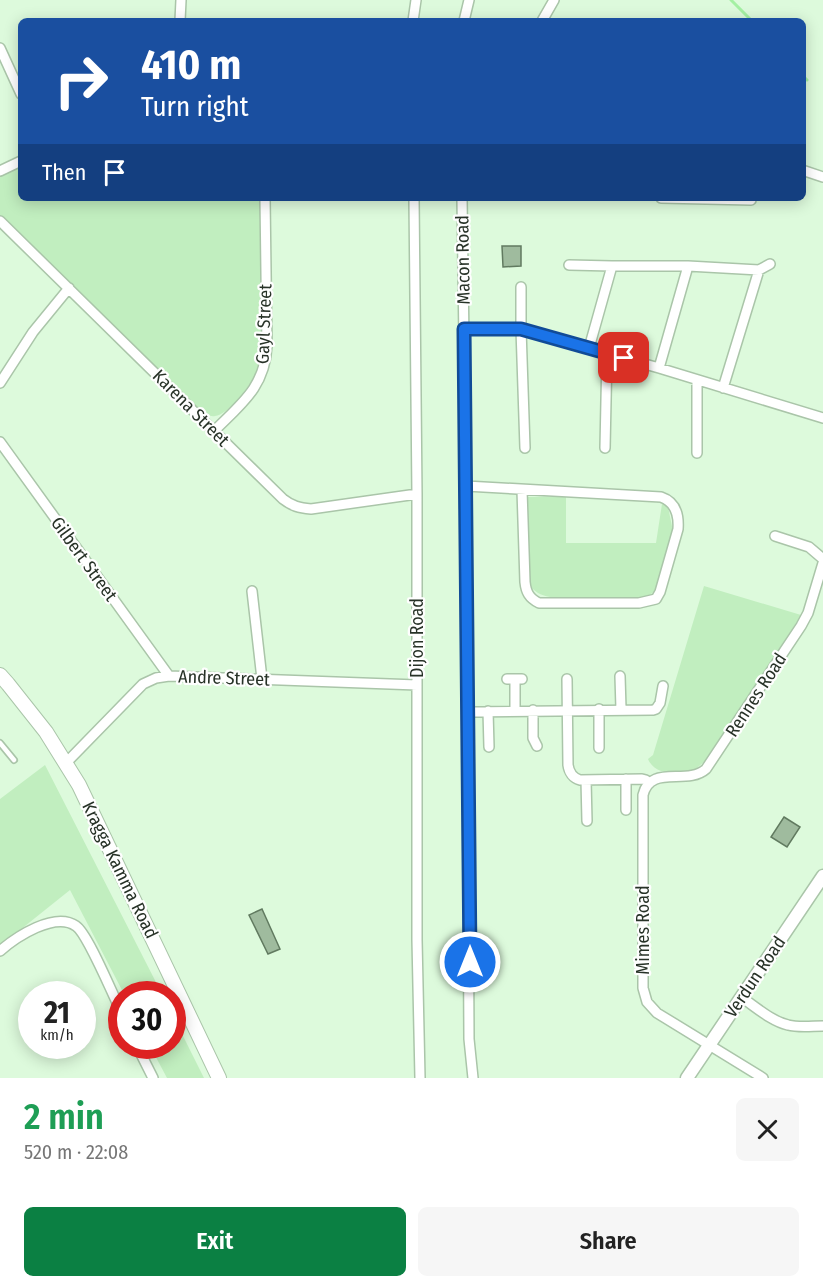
<!DOCTYPE html>
<meta charset="utf-8">
<style>
:root{--surface:#fff;--page:#f6f6f6;--text:#222;--muted:#767676;--accent:#0b8043}
body{margin:0;font-family:"Fira Sans Condensed",sans-serif;background:var(--page);color:var(--text);height:100vh;display:flex;flex-direction:column;font-size:22px;white-space:nowrap}
*{box-sizing:border-box;margin:0}
p{font-size:20px;color:var(--muted)}
.icon{flex:none;width:33px;height:33px;fill:none;stroke:currentColor;stroke-width:2;stroke-linecap:round;stroke-linejoin:round}
.map{position:relative;height:1078px;overflow:hidden}
.drawer{display:flex;flex-direction:column;background:var(--surface);flex:1}
.drawer>*{flex:none}
.banner{position:absolute;left:18px;top:18px;width:788px;height:183px;border-radius:9px;box-shadow:0 3px 15px #0003;background:#1a4fa0;color:#fff;overflow:hidden}
.speed{position:absolute;left:18px;top:981px;display:flex;gap:12px;font-size:30px;font-weight:700;text-align:center}
.speed>*{display:grid;place-content:center;width:78px;height:78px;border-radius:50%;background:var(--surface);box-shadow:0 3px 15px #0003;line-height:1}
.speed small{font-size:15px;font-weight:400}
.speed .limit{border:9px solid #d22;background:#fff;color:#111}
.pin{position:absolute;display:grid;place-items:center;width:51px;height:51px;color:#fff;margin:-26px;border-radius:12px;box-shadow:0 3px 9px #0006}
.me{position:absolute;width:66px;margin:-33px;rotate:0deg;stroke-linejoin:round;filter:drop-shadow(0 0 4px #0008)}
.turn{display:flex;align-items:center;gap:21px;height:126px;padding:0 24px;font-size:27px}
.turn .icon{width:78px;height:78px;stroke-width:2.5}
.turn b{display:block;font-size:42px;line-height:51px}
.then{display:flex;align-items:center;height:57px;padding:0 24px;background:#0003;gap:12px;font-size:22px}
.round{display:grid;place-items:center;flex:none;width:63px;height:63px;border-radius:9px;background:var(--page)}
.summary{display:flex;align-items:center;justify-content:space-between;height:102px;padding:0 24px}
h1{font-size:36px;font-weight:600;line-height:45px;color:#1e9e55}
.cta{display:flex;gap:12px;margin-top:auto;padding:12px 24px}
.cta a{flex:1;height:69px;border-radius:9px;background:var(--accent);color:#fff;font-size:24px;font-weight:600;line-height:69px;text-align:center}
.cta a+a{background:var(--page);color:var(--text)}
.map>svg:first-child{display:block}
.green{fill:#c1eebf}
.lines{fill:none;stroke-linecap:round;stroke-linejoin:round}
.stream{stroke:#a4f0a3;stroke-width:3}
.building{fill:#9fbb9e;stroke:#617a60;stroke-width:1.5}
.service-casing{stroke:#aac5a9;stroke-width:8}
.minor-casing{stroke:#aac5a9;stroke-width:12}
.tertiary-casing{stroke:#aac5a9;stroke-width:15}
.secondary-casing{stroke:#aac5a9;stroke-width:16}
.service{stroke:#fff;stroke-width:4.5}
.minor{stroke:#fff;stroke-width:9}
.tertiary{stroke:#fff;stroke-width:12}
.secondary{stroke:#fff;stroke-width:14}
.route-casing{stroke:#114b97;stroke-width:15}
.route{stroke:#1a73e8;stroke-width:10}
.labels{text-anchor:middle;dominant-baseline:central;stroke-width:4.5;stroke-linejoin:round;paint-order:stroke}
.street-label{font-size:18px;fill:#273227;stroke:#fefefe}
</style>
<div class="map">
<svg width="823" height="1078" viewBox="0 0 823 1078">
<rect width="100%" height="100%" fill="#ddfadc"/>
<path class="green" d="M21 167V198H260L261 351C260 359 259 367 255 375 250 386 228 415 215 416 210 417 206 414 202 412L0 215V176Z
M566 496V543H656L662 504 668 507 673 531 658 588 650 595 643 598 550 597C540 595 535 592 529 585L528 497Z
M704 586 801 615 780 649 706 760C701 764 697 769 690 771 676 776 654 774 648 759L653 755Z
M45 765 162 994H124L70 890 0 946V799Z
M173 1016 204 1078H167L150 1046H172Z"/>
<g class="lines">
<path class="stream" d="M731 0 752 21
M802 75 807 80"/>
</g>
<path class="building" d="M502 246H521V266L503 267Z
M784 817 800 827 787 847 771 837Z
M262 909 280 949 268 954 249 915Z"/>
<g class="lines">
<g class="service-casing">
<path id="service" d="M0 743 14 760"/>
</g>
<g class="minor-casing">
<path id="minor" d="M180 21 181 0
M413 21 416 0
M464 21 469 0
M542 21 554 0
M0 48 21 94
M802 170 823 177
M0 171 21 161
M414 198 417 494V940L420 1078
M462 198 466 486 469 1039 473 1078
M661 198 751 200
M0 221 283 499C292 506 299 508 311 509L417 494
M569 265 612 266H688L759 270 770 264
M521 287V329L525 448
M464 329H521L659 368 823 418
M589 348 612 266
M659 368 688 266
M697 380V453
M0 383 33 332 69 288
M723 388 759 270
M214 431C241 404 265 387 267 346L265 198
M0 442 169 676
M605 448 607 353
M466 486 661 497C676 502 679 515 678 529L660 592 656 599 639 603H539C529 598 526 592 525 582L522 490
M775 536 809 547 823 559
M252 591 262 679
M620 676 621 709
M507 679H522
M567 679 568 765C569 772 573 778 580 780L642 779 646 780 648 783
M533 710V738L537 746
M488 711 489 747
M515 711V679
M467 712 653 710 656 709 660 703 663 686
M599 748V709
M66 763 143 684 156 678 169 676 417 685
M626 779V810
M586 780 587 821
M0 951C16 937 55 911 76 926 88 934 113 996 122 1013
M741 997C756 1007 771 1021 788 1025 799 1028 812 1026 823 1026
M137 1046 153 1078
M763 1078 657 1013 647 1002 643 988V795C650 764 687 786 706 769L801 626 808 613 823 563"/>
</g>
<g class="tertiary-casing">
<path id="tertiary" d="M687 1078 823 876"/>
</g>
<g class="secondary-casing">
<path id="secondary" d="M0 675 8 684 46 732 79 785 219 1078"/>
</g>
<use href="#service" class="service"/>
<use href="#minor" class="minor"/>
<use href="#tertiary" class="tertiary"/>
<use href="#secondary" class="secondary"/>
</g>
<g class="lines">
<g class="route-casing">
<path id="route" d="M470 962 464 329H521L624 358"/>
</g>
<use href="#route" class="route"/>
</g>
<g class="labels">
<g class="street-label">
<text transform="translate(463 260) rotate(-91)">Macon Road</text>
<text transform="translate(264 324) rotate(-88)">Gayl Street</text>
<text transform="translate(191 408) rotate(45)">Karena Street</text>
<text transform="translate(84 559) rotate(54)">Gilbert Street</text>
<text transform="translate(417 638) rotate(-90)">Dijon Road</text>
<text transform="translate(224 678) rotate(2)">Andre Street</text>
<text transform="translate(756 695) rotate(-57)">Rennes Road</text>
<text transform="translate(120 870) rotate(64)">Kragga Kamma Road</text>
<text transform="translate(643 930) rotate(-90)">Mimes Road</text>
<text transform="translate(755 977) rotate(-56)">Verdun Road</text>
</g>
</g>
</svg>
<div class="speed"><div>21<small>km/h</small></div><div class="limit">30</div></div>
<div class="pin" style="left:624px;top:358px;background:#d93025"><svg class="icon" aria-label="arrive" viewBox="0 0 24 24"><path d="M6 21V4h12l-3 4 3 4H6"/></svg></div>
<svg class="me" style="left:470px;top:962px" viewBox="-20 -20 40 40"><circle r="17" fill="#1a73e8" stroke="#fff" stroke-width="3"/><path d="M0-11L8 9 0 5-8 9z" fill="#fff"/></svg>
<div class="banner">
<div class="turn"><svg class="icon" aria-label="right" viewBox="0 0 24 24"><path d="M7 20v-9h11M14 6l5 5-5 5"/></svg><div><b>410 m</b>Turn right</div></div>
<div class="then">Then<svg class="icon" aria-label="arrive" viewBox="0 0 24 24"><path d="M6 21V4h12l-3 4 3 4H6"/></svg></div>
</div>
</div>
<section class="drawer">
<div class="summary"><div><h1>2 min</h1><p>520 m · 22:08</p></div><a class="round"><svg class="icon" aria-label="close" viewBox="0 0 24 24"><path d="M6 6l12 12M18 6L6 18"/></svg></a></div>
<div class="cta"><a>Exit</a><a>Share</a></div>
</section>
